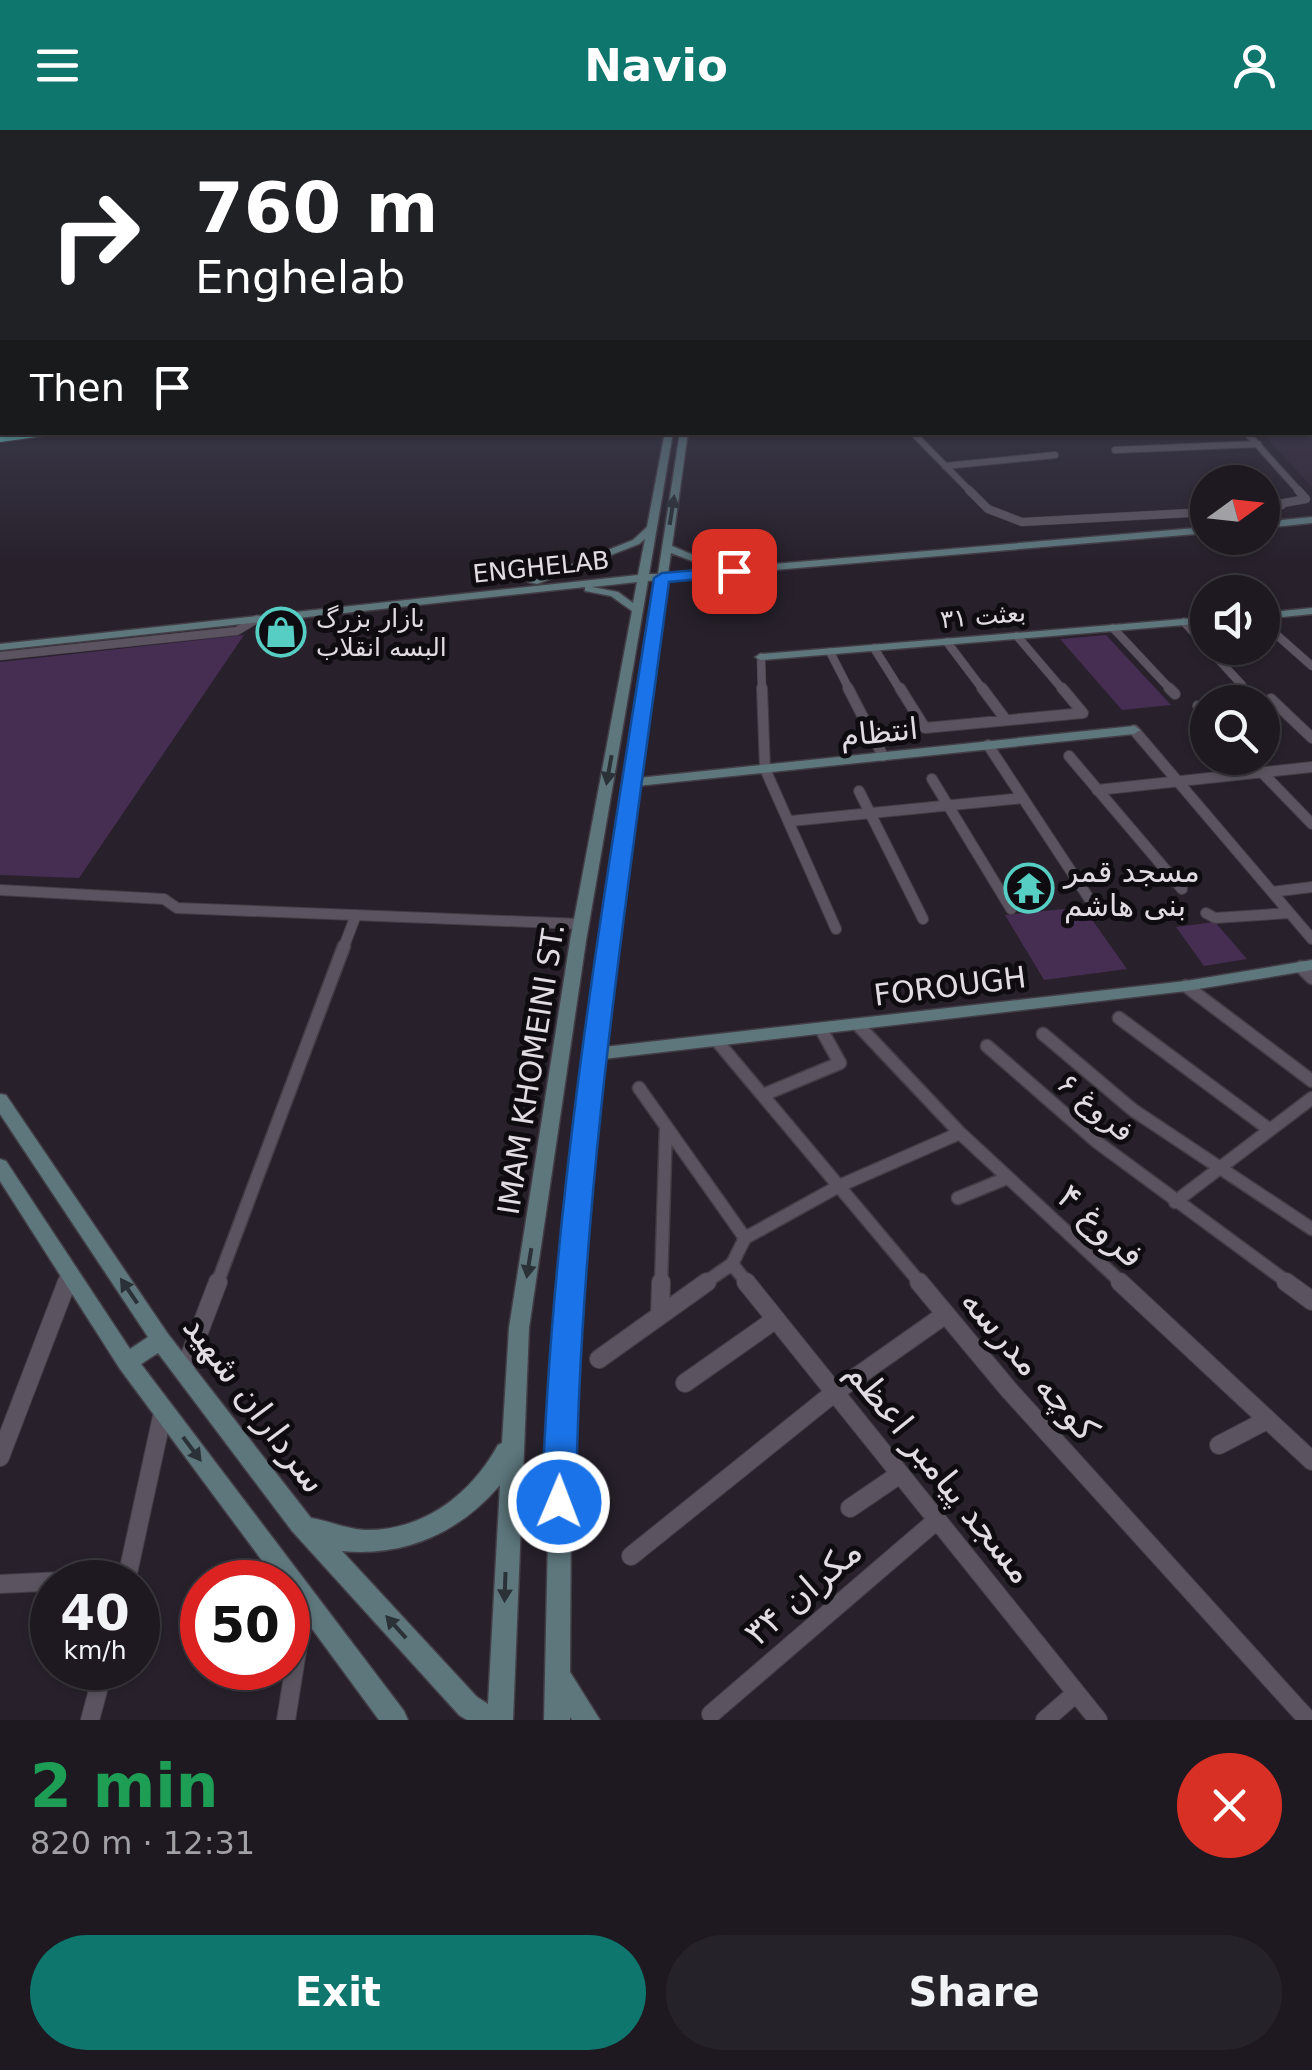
<!DOCTYPE html>
<meta charset="utf-8">
<style>
:root{--surface:#1e1921;--page:#26222a;--text:#f1f3f6;--muted:#a1a0a5;--line:#3c383f;--accent:#0f766e}
body{margin:0;font-family:"DejaVu Sans",Cairo,sans-serif;background:var(--page);color:var(--text);height:100vh;display:flex;flex-direction:column;font-size:38px;white-space:nowrap}
*{box-sizing:border-box;margin:0}
p{font-size:32px;color:var(--muted)}
.icon{flex:none;width:55px;height:55px;fill:none;stroke:currentColor;stroke-width:2;stroke-linecap:round;stroke-linejoin:round}
.map{position:relative;height:1590px;overflow:hidden}
.side{display:flex;flex-direction:column;background:var(--surface);flex:1}
.side>*{flex:none}
.top-card{position:absolute;left:0px;top:0px;width:1312px;height:305px;box-shadow:0 2px 8px #0004,0 0 0 2px var(--line);background:#202124;color:#fff;overflow:hidden}
.needle{width:65px;rotate:75deg}
.buttons{position:absolute;left:1190px;top:335px;display:grid;gap:20px}
.buttons a{display:grid;place-items:center;width:90px;height:90px;border-radius:50%;background:var(--surface);box-shadow:0 2px 8px #0004,0 0 0 2px var(--line);font-size:50px}
.speed{position:absolute;left:30px;top:1430px;display:flex;gap:20px;font-size:50px;font-weight:700;text-align:center}
.speed>*{display:grid;place-content:center;width:130px;height:130px;border-radius:50%;background:var(--surface);box-shadow:0 2px 8px #0004,0 0 0 2px var(--line);line-height:1}
.speed small{font-size:25px;font-weight:400}
.speed .limit{border:15px solid #d22;background:#fff;color:#111}
.pin{position:absolute;display:grid;place-items:center;width:85px;height:85px;color:#fff;margin:-42px;border-radius:20px;box-shadow:0 5px 15px #0006}
.me{position:absolute;width:110px;margin:-55px;rotate:1deg;stroke-linejoin:round;filter:drop-shadow(0 0 8px #0008)}
.turn{display:flex;align-items:center;gap:35px;height:210px;padding:0 30px;font-size:45px}
.turn .icon{width:130px;height:130px;stroke-width:2.5}
.turn b{display:block;font-size:70px;line-height:85px}
.then{display:flex;align-items:center;height:95px;padding:0 30px;background:#0003;gap:20px;font-size:38px}
.round{display:grid;place-items:center;flex:none;width:105px;height:105px;border-radius:52px;background:var(--page)}
.summary{display:flex;align-items:center;justify-content:space-between;height:170px;padding:0 30px}
h1{font-size:60px;font-weight:700;line-height:75px;color:#1e9e55}
.primary-button{display:flex;gap:20px;margin-top:auto;padding:20px 30px}
.primary-button a{flex:1;height:115px;border-radius:60px;background:var(--accent);color:#fff;font-size:40px;font-weight:700;line-height:115px;text-align:center}
.primary-button a+a{background:var(--page);color:var(--text)}
header{display:flex;justify-content:space-between;align-items:center;height:130px;padding:0 30px;background:var(--accent);color:#fff;font-size:45px;font-weight:700}
.map>svg:first-child{display:block}
.built{fill:#322737}
.green{fill:#462d52}
.lines{fill:none;stroke-linecap:round;stroke-linejoin:round}
.street-far4-casing{stroke:#433d46;stroke-width:8}
.street-far3-casing{stroke:#433d46;stroke-width:9}
.street-far2-casing{stroke:#433d46;stroke-width:12}
.street-far1-casing{stroke:#433d46;stroke-width:15}
.street-casing{stroke:#433d46;stroke-width:20}
.secondary-casing{stroke:#433d46;stroke-width:3}
.highway-casing{stroke:#433d46;stroke-width:2}
.street-far4{stroke:#5b5460;stroke-width:6}
.street-far3{stroke:#5b5460;stroke-width:8}
.street-far2{stroke:#5b5460;stroke-width:10}
.street-far1{stroke:#5b5460;stroke-width:12}
.street{stroke:#5b5460;stroke-width:18}
.secondary{fill:#5d777d;fill-rule:evenodd}
.highway{fill:#61cac0;fill-rule:evenodd}
.oneway{fill:#2a3137}
.route{fill:#1a73e8;stroke:#114b97;stroke-width:2.5}
.labels{text-anchor:middle;dominant-baseline:central;stroke-width:10;stroke-linejoin:round;paint-order:stroke}
.far-street-label{font-size:25px;fill:#e1dce3;stroke:#0f0c11}
.far-poi-label{font-size:25px;fill:#e1dce3;stroke:#0f0c11;text-anchor:start}
.street-label{font-size:30px;fill:#e1dce3;stroke:#0f0c11}
.poi-label{font-size:30px;fill:#e1dce3;stroke:#0f0c11;text-anchor:start}
.near-street-label{font-size:35px;fill:#e1dce3;stroke:#0f0c11}
</style>
<header><svg class="icon" aria-label="menu" viewBox="0 0 24 24"><path d="M4 6h16M4 12h16M4 18h16"/></svg>Navio<svg class="icon" aria-label="person" viewBox="0 0 24 24"><circle cx="12" cy="8" r="4"/><path d="M4 21q1-7 8-7t8 7"/></svg></header>
<div class="map">
<svg width="1312" height="1590" viewBox="0 0 1312 1590">
<rect width="100%" height="100%" fill="#28212c"/>
<path class="built" d="M1310 208H1312V357L1262 303 1310 302Z"/>
<path class="green" d="M244 505 79 748 0 745V532Z
M1106 505 1171 575 1122 580 1060 509Z
M1083 777 1127 839 1044 850 1005 785Z
M1215 792 1247 829 1204 836 1176 797Z"/>
<g class="lines">
<g class="street-far4-casing">
<path id="street-far4" d="M912 302 971 362
M1246 302 1300 362
M1115 320 1258 314
M945 336 1055 325
M1242 350 1246 352"/>
</g>
<g class="street-far3-casing">
<path id="street-far3" d="M969 360 988 379 1022 392 1208 382
M1262 363 1282 375
M1262 377 1306 369 1298 360
M1184 492 1242 555
M1262 492 1312 536
M1113 498 1172 561
M1017 506 1064 561
M947 512 984 561
M874 518 901 561
M830 522 850 561
M0 526 237 501 257 489
M761 527 762 561"/>
</g>
<g class="street-far2-casing">
<path id="street-far2" d="M762 558 765 639 836 799
M848 558 883 626
M900 558 925 598 1083 583
M982 558 1006 590
M1062 558 1083 583
M1169 558 1175 564
M1271 569 1312 608
M1198 576 1208 586
M1134 600 1312 809
M988 615 1090 770
M1069 626 1182 759
M1248 628 1312 694
M932 649 1011 779
M1097 660 1312 637
M859 661 923 789
M791 691 1023 668
M0 760 164 769 177 778 581 794
M1272 762 1312 757
M1206 783 1215 788 1290 783
M343 819 356 785"/>
</g>
<g class="street-far1-casing">
<path id="street-far1" d="M1301 837 1312 848
M1186 856 1312 951
M1119 888 1270 1000
M858 895 960 1003 1123 1154
M1043 904 1133 980 1312 1099
M717 911 921 1154
M987 916 1097 1012 1290 1154
M639 958 745 1108
M763 965 840 933 821 899
M958 1068 1007 1048
M1175 1072 1312 968
M732 1134 748 1154
M66 1154 71 1142
M217 1154 344 816
M661 1154 666 997
M703 1154 732 1134 745 1108 839 1056 960 1003"/>
</g>
<g class="street-casing">
<path id="street" d="M746 1152 1098 1590
M919 1152 1009 1260 1308 1590
M1120 1152 1312 1331
M1286 1152 1312 1171
M660 1185 661 1152
M599 1229 707 1152
M184 1241 218 1152
M685 1253 776 1189
M1219 1315 1267 1290
M0 1327 67 1152
M850 1378 900 1344
M631 1426 835 1262 946 1184
M126 1452 163 1282
M0 1454 127 1448
M711 1584 937 1390
M90 1590 104 1538
M286 1590 305 1471
M1045 1590 1076 1563"/>
</g>
<g class="secondary-casing">
<path id="secondary" d="M665 302H673L649 444H658L680 302H688L672 416 717 435 708 437 671 423 668 443 1208 397V403L667 449 638 648 1134 596 1140 600 1134 604 637 656 615 813 604 917 1186 851 1312 830V840L1186 861 603 929 572 1224 570 1542 600 1590H572L570 1587V1590H544L552 1224 586 928 584 924 587 919 599 813 657 450 648 451 586 811 529 1198 513 1590H467L459 1585 292 1401 158 1223 141 1234 404 1581 408 1590H379L288 1466V1452H278L120 1239 0 1051V1029L6 1031 130 1219 148 1207 0 984V964L6 965 168 1204 311 1388C329 1391 346 1399 365 1400 424 1401 471 1364 498 1315L502 1313 509 1198 570 811 632 481 611 466 585 461V457L0 520V514L638 445 645 409 639 414 537 454 528 452 633 410 647 397ZM637 452 633 473 618 462 592 457ZM500 1355 488 1574 477 1567 342 1421C405 1427 459 1403 500 1355Z
M1312 387V393L1262 398V392Z
M1312 478V484L1262 489V483Z
M1208 487V493L761 530 755 527 761 524Z"/>
</g>
<g class="highway-casing">
<path id="highway" d="M31 302H74L0 312V306Z"/>
</g>
<use href="#street-far4" class="street-far4"/>
<use href="#street-far3" class="street-far3"/>
<use href="#street-far2" class="street-far2"/>
<use href="#street-far1" class="street-far1"/>
<use href="#street" class="street"/>
<use href="#secondary" class="secondary"/>
<use href="#highway" class="highway"/>
</g>
<defs><path id="oneway-solid" d="M-6-.8H1V-3.2L6.5 0L1 3.2V.8H-6Z" transform="scale(2.5)"/></defs>
<g class="oneway">
<use href="#oneway-solid" transform="translate(672 380) rotate(-81)"/>
<use href="#oneway-solid" transform="translate(609 640) rotate(100)"/>
<use href="#oneway-solid" transform="translate(529 1133) rotate(99)"/>
<use href="#oneway-solid" transform="translate(129 1161) rotate(-124)"/>
<use href="#oneway-solid" transform="translate(192 1319) rotate(53)"/>
<use href="#oneway-solid" transform="translate(505 1457) rotate(92)"/>
<use href="#oneway-solid" transform="translate(396 1497) rotate(-132)"/>
</g>
<linearGradient id="sky" x2="0" y2="1"><stop stop-color="#161218"/><stop offset="0.48" stop-color="#424356"/><stop offset="1" stop-color="#424356" stop-opacity="0"/></linearGradient>
<rect width="1312" height="431" fill="url(#sky)"/>
<path class="route" d="M734 437 742 441 740 445 669 452C628 758 580 1063 576 1372L571 1385 559 1390 547 1385 542 1372C552 1061 606 755 654 448L662 443Z"/>
<defs>
<g id="shop-ring" transform="scale(2.5)"><circle r="9.5" fill="#0f0c11" stroke="#56cec3" stroke-width="1.5"/><path d="M-5-2.5h2.3a2.7 3.5 0 0 1 5.4 0H5L5.5 6h-11ZM-1.5-2.5h3a1.5 2.3 0 0 0-3 0Z" fill="#56cec3"/></g>
<g id="temple-ring" transform="scale(2.5)"><circle r="9.5" fill="#0f0c11" stroke="#56cec3" stroke-width="1.5"/><path d="M0-6L5-2H3V0L6.5 2.5H4V6H1.5V3h-3V6H-4V2.5H-6.5L-3 0V-2H-5Z" fill="#56cec3"/></g>
</defs>
<g fill-rule="evenodd">
<use href="#shop-ring" x="281" y="502"/>
<use href="#temple-ring" x="1029" y="758"/>
</g>
<g class="labels">
<g class="far-street-label">
<text transform="translate(541 437) rotate(-6)">ENGHELAB</text>
<text transform="translate(983 486) rotate(-5)">بعثت ۳۱</text>
</g>
<g class="far-poi-label">
<text x="316" y="488">بازار بزرگ<tspan x="316" dy="29">البسه انقلاب</tspan></text>
</g>
<g class="street-label">
<text transform="translate(879 602) rotate(-6)">انتظام</text>
<text transform="translate(950 856) rotate(-7)">FOROUGH</text>
<text transform="translate(531 939) rotate(-81)">IMAM KHOMEINI ST.</text>
<text transform="translate(1096 977) rotate(40)">فروغ ۶</text>
</g>
<g class="poi-label">
<text x="1064" y="741">مسجد قمر<tspan x="1064" dy="34">بنی هاشم</tspan></text>
</g>
<g class="near-street-label">
<text transform="translate(1101 1096) rotate(43)">فروغ ۴</text>
<text transform="translate(1030 1235) rotate(49)">کوچه مدرسه</text>
<text transform="translate(255 1274) rotate(53)">سرداران شهید</text>
<text transform="translate(940 1342) rotate(51)">مسجد پیامبر اعظم</text>
<text transform="translate(803 1462) rotate(-41)">مکران ۳۴</text>
</g>
</g>
</svg>
<div class="buttons">
<a><svg class="needle" viewBox="-14 -14 28 28"><path d="M0-13l5 13h-10z" fill="#e53935"/><path d="M0 13l5-13h-10z" fill="#a1a0a5"/></svg></a>
<a><svg class="icon" aria-label="sound" viewBox="0 0 24 24"><path d="M4 9h4l5-4v14l-5-4H4zM17 9q2 3 0 6"/></svg></a>
<a><svg class="icon" aria-label="search" viewBox="0 0 24 24"><circle cx="10" cy="10" r="6"/><path d="M15 15l6 6"/></svg></a>
</div>
<div class="speed"><div>40<small>km/h</small></div><div class="limit">50</div></div>
<div class="pin" style="left:734px;top:441px;background:#d93025"><svg class="icon" aria-label="arrive" viewBox="0 0 24 24"><path d="M6 21V4h12l-3 4 3 4H6"/></svg></div>
<svg class="me" style="left:559px;top:1372px" viewBox="-20 -20 40 40"><circle r="17" fill="#1a73e8" stroke="#fff" stroke-width="3"/><path d="M0-11L8 9 0 5-8 9z" fill="#fff"/></svg>
<div class="top-card">
<div class="turn"><svg class="icon" aria-label="right" viewBox="0 0 24 24"><path d="M7 20v-9h11M14 6l5 5-5 5"/></svg><div><b>760 m</b>Enghelab</div></div>
<div class="then">Then<svg class="icon" aria-label="arrive" viewBox="0 0 24 24"><path d="M6 21V4h12l-3 4 3 4H6"/></svg></div>
</div>
</div>
<section class="side">
<div class="summary"><div><h1>2 min</h1><p>820 m · 12:31</p></div><a class="round" style="background:#d93025;color:#fff"><svg class="icon" aria-label="close" viewBox="0 0 24 24"><path d="M6 6l12 12M18 6L6 18"/></svg></a></div>
<div class="primary-button"><a>Exit</a><a>Share</a></div>
</section>
